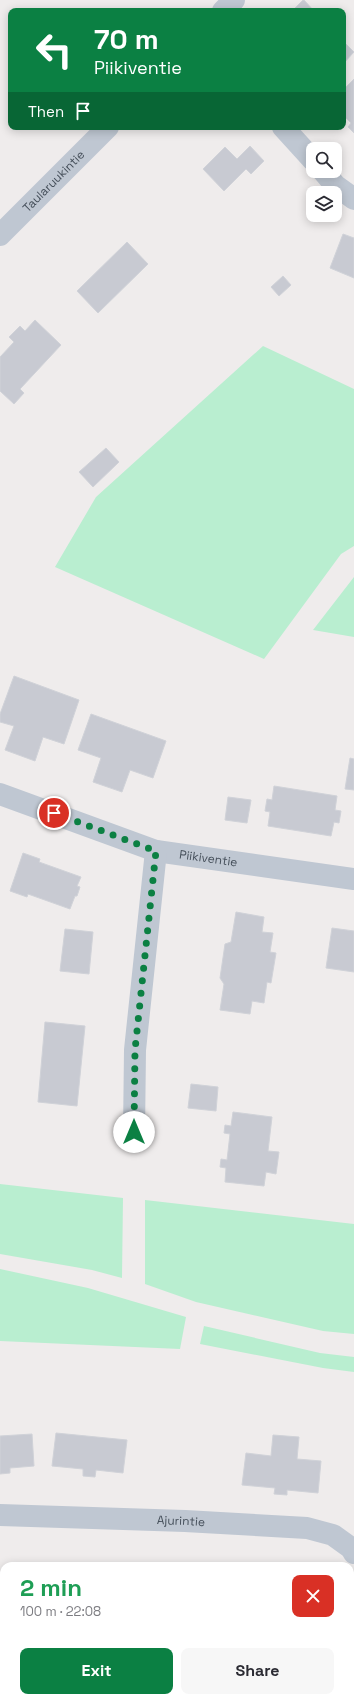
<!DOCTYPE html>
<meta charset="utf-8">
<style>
:root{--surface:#fff;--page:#f7f7f7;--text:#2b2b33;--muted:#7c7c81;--accent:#0b8043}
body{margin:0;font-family:"Space Grotesk",sans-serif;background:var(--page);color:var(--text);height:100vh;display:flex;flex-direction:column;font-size:15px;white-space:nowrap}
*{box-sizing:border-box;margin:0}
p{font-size:13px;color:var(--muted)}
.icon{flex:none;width:22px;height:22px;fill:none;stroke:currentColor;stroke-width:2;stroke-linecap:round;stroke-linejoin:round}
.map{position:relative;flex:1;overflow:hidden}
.sheet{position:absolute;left:0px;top:1562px;width:354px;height:140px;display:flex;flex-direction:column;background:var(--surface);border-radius:12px 12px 0 0;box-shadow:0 2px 10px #0003}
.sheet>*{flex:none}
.banner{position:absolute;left:8px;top:8px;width:338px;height:122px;border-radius:8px;box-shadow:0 2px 10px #0003;background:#0b8043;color:#fff;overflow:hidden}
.controls{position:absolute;left:306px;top:142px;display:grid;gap:8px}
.controls a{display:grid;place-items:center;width:36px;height:36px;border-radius:8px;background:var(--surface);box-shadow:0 2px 10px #0003;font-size:20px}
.pin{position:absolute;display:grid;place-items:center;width:34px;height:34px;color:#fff;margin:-17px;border:2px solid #fff;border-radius:50%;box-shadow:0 1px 4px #0007}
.me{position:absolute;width:44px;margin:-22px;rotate:0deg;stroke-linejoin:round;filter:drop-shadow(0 0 3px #0008)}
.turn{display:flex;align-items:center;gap:14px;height:84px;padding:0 20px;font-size:18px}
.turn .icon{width:52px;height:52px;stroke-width:2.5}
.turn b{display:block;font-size:28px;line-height:34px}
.then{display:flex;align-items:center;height:38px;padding:0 20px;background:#0003;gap:8px;font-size:15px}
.round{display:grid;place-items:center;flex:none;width:42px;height:42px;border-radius:8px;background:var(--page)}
.headline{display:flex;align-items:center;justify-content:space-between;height:68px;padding:0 20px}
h1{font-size:24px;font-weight:700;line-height:30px;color:#1e9e55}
.action{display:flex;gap:8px;margin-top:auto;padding:8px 20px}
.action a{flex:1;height:46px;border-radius:8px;background:var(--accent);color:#fff;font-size:16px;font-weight:700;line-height:46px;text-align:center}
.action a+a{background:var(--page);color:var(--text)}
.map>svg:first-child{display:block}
.green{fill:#b9eed0}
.building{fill:#c8cad2;stroke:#d0d2d8}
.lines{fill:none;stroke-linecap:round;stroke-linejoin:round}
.minor{stroke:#bfc7d2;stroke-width:22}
.route{stroke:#0b8043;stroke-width:7;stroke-dasharray:0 12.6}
.labels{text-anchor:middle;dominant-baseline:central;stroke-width:3.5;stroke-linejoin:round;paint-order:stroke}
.street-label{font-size:12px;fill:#444e59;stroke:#fff}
</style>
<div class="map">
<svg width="354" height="1702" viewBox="0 0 354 1702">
<rect width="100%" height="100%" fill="#efecec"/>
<path class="green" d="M263 346 354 389V546L341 554 264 659 55 567 96 497Z
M354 577V637L313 630Z
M0 1184 123 1198 122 1278 92 1270 0 1254Z
M145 1200 354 1224V1334L323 1331 196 1302 145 1284Z
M0 1269 88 1288 186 1317 180 1349 0 1341Z
M204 1326 320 1353 354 1357V1372L323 1368 200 1344Z"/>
<path class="building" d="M304 0 314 11H292L303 0Z
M343 41 354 52 343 64Z
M354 79V133L348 127 351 123 343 115 344 107 343 105V90Z
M250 146 264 161 251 174 246 169 224 191 203 169 225 147 237 159Z
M343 234 354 238V278L330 268Z
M127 242 148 264 98 313 77 291Z
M283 276 291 285 279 296 271 287Z
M35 320 61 345 20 389 24 393 14 404 0 391V357L14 342 9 337 20 326 25 331Z
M106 448 119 462 93 487 79 472Z
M14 676 79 700 64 744 43 737 35 761 5 750 14 726 0 722V714Z
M91 714 166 741 153 778 130 770 122 792 93 782 101 758 78 750Z
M350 758 354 759V790L345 789Z
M274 786 337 796 335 810 341 811 339 823 334 822 331 836 268 826 270 812 265 811 267 799 272 800Z
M228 797 251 800 247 823 225 820Z
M23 853 40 859 39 862 81 877 77 886 80 887 77 896H75L70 909 28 894 27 897 10 891Z
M236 912 264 917 262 932 273 933 270 952 276 953 271 983 267 982 264 1003 252 1001 250 1014 220 1010 224 984 220 978 225 944 231 942Z
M332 928 354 931V972L326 968Z
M65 929 93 932 89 974 60 971Z
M45 1022 85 1026 77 1106 38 1102Z
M191 1084 218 1087 216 1111 188 1108Z
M233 1112 272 1117 268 1151 279 1152 276 1174 266 1172 264 1186 225 1182 226 1168 220 1167 221 1159 227 1160 230 1134 224 1133 225 1125 231 1126Z
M56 1433 127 1440 123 1473 96 1470 95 1477 83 1476V1469L52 1466Z
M32 1434 34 1466 10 1468V1473L0 1474V1436Z
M273 1435 299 1437 297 1459 321 1461 318 1493 287 1490V1495L274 1494 275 1488 242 1485 246 1453 271 1456Z
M100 1698H133V1702H101Z
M272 1698H306V1702H272Z"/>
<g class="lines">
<g class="minor">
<path d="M223 11 234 0"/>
<path d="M283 127 313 160"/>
<path d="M323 171 335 185 354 199"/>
<path id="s1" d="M0 235 108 127"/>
<path id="s2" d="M0 794 156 851 354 879"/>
<path d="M134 1132 135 1050 156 851"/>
<path id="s3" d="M0 1515 185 1521 307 1528 333 1535 351 1548 354 1553"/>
<path d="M0 1674 2 1702"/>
</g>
</g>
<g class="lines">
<path class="route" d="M54 813 156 851 135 1050 134 1132"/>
</g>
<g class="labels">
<g class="street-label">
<text stroke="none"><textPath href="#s1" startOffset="76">Taularuukintie</textPath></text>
<text stroke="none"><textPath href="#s2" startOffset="219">Piikiventie</textPath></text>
<text stroke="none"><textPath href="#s3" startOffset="181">Ajurintie</textPath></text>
</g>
</g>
</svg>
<div class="controls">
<a><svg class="icon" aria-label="search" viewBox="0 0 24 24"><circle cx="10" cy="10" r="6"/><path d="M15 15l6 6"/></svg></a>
<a><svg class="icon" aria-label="layers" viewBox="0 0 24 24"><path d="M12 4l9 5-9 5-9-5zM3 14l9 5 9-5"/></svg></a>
</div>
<div class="pin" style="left:54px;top:813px;background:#d93025"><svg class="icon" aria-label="arrive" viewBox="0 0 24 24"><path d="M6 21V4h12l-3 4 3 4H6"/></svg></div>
<svg class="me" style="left:134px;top:1132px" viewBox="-20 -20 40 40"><circle r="19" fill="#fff"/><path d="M0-13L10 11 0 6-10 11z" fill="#0b8043"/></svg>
<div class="banner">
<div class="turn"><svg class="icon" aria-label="left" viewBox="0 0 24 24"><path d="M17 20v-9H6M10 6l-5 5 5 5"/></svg><div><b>70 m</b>Piikiventie</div></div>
<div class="then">Then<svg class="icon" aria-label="arrive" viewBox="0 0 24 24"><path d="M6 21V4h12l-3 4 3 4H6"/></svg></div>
</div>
<section class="sheet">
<div class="headline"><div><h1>2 min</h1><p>100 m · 22:08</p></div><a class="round" style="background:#d93025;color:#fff"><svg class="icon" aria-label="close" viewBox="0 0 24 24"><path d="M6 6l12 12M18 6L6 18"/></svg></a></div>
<div class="action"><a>Exit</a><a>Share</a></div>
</section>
</div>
